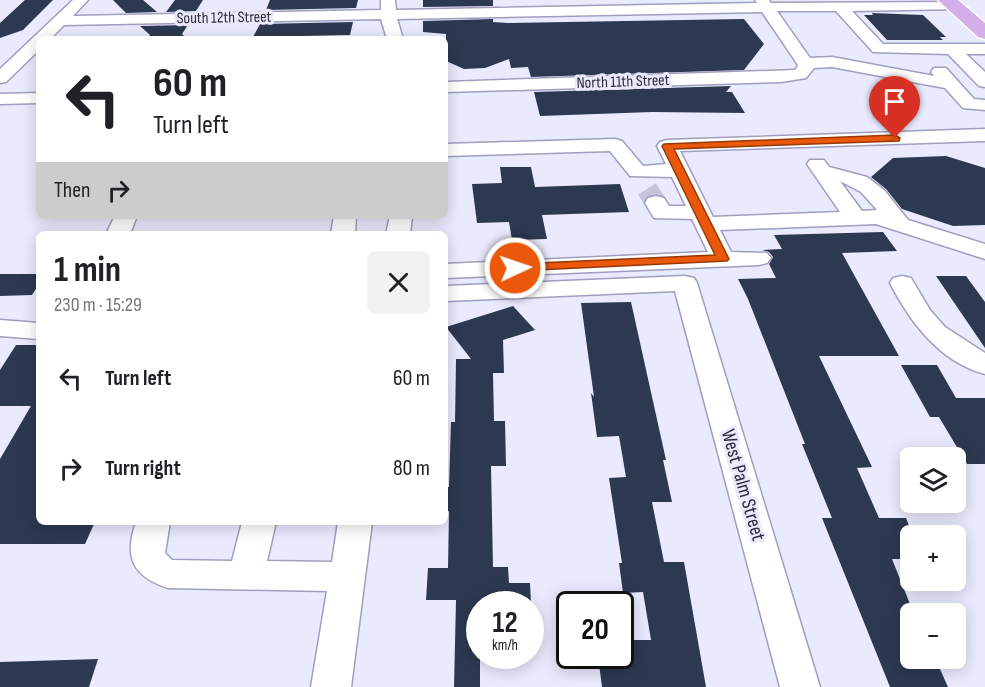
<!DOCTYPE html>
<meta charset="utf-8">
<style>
:root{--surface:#fff;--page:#f2f2f2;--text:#202124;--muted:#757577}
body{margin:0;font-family:"Sofia Sans Condensed",sans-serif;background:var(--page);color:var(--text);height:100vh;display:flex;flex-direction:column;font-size:22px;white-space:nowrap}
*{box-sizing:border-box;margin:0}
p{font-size:20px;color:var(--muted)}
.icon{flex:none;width:33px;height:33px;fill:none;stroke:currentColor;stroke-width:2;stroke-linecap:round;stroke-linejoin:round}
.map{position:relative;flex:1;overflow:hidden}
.details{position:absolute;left:36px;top:231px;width:412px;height:294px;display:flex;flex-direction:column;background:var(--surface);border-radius:9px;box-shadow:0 3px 15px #0003}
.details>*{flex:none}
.banner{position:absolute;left:36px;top:36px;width:412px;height:183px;border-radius:9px;box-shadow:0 3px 15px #0003;background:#fff;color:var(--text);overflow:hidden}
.buttons{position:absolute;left:900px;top:447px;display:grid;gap:12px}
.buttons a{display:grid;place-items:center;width:66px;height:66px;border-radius:9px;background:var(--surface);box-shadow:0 3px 15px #0003;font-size:30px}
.speed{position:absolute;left:466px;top:591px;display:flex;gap:12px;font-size:30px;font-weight:700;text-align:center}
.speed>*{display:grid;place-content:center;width:78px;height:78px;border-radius:50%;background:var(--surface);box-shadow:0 3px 15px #0003;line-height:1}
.speed small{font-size:15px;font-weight:400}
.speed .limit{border:3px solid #111;border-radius:9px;background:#fff;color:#111}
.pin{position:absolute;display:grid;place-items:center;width:51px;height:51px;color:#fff;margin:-62px -26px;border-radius:50% 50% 50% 0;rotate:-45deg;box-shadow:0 0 6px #0007}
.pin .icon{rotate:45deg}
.me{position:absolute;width:66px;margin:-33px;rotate:87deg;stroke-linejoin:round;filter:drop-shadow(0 0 4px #0008)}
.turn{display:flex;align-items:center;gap:21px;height:126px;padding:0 18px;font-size:27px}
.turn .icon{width:78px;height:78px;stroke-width:2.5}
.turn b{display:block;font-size:42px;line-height:51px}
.then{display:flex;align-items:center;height:57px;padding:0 18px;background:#0003;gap:12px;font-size:22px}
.round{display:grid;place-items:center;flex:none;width:63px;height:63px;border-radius:9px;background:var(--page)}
.head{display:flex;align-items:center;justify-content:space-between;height:102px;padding:0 18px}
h1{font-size:36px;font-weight:700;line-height:45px}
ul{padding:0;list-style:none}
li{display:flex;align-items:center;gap:18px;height:90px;padding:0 18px}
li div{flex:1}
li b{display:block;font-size:22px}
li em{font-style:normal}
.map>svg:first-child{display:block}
.building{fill:#2d3951}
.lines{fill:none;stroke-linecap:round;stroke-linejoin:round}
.minor-tunnel{stroke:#c4c4d6;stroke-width:21;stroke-dasharray:21 10;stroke-linecap:butt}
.minor-casing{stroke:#a09ebe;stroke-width:3}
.major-casing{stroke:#fff;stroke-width:3}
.minor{fill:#fff;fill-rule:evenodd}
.major{fill:#d3aee9;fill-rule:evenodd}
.route{fill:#ea580c;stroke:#983908;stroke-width:1.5}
.labels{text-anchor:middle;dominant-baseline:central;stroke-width:6;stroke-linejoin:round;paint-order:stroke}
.far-street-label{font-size:16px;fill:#2c2b38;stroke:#eaeafe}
.street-label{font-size:20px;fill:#2c2b38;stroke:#eaeafe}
</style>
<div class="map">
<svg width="985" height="687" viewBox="0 0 985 687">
<rect width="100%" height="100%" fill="#eaeafe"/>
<path class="building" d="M25 0H53L23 30 0 38V23Z
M113 0H143L157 12 126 13Z
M175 0H203L196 11 166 12Z
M270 0H358L356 8 266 10Z
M423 0H493V6L423 7Z
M872 13 923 15 946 37H940L943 40H887L864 15H873Z
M493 19V22L508 23 744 19 764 44 744 70 531 77 528 67 511 68 509 59 485 68 464 69 446 61V34L423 32V21Z
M353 22 350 35 253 37 260 24Z
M188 25 182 34 187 39H147L150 35 140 26Z
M731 86 726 92H732L745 113 652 112 540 116 534 92Z
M946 156 985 168V225L953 226 902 209 886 189 871 177 893 158Z
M500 167H531L535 187 620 184 629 212 542 215 547 239 512 240 509 222 477 223 472 184 502 183Z
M883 232 897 251 842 253 899 356H819L872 467 857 468 879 518H906L910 528V559H892L910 604V658H935L948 687H890L822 518H832L802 444H805L748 299 738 279 776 278 769 264 773 257 769 252 762 250 782 249 774 235Z
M0 274H39V284L32 295 0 296Z
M936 276H966L985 302V348Z
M631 302 666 460H663L672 502H652L664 562H684L706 687H602L598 656H621V640H651L643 592 623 593 619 563H622L609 478 626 477 619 436 597 437 591 393 594 397 581 303Z
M513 306 535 330 503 340 504 373H493L494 421H505L506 466H491L493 567H508L509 583H530L531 604H480V687H454L456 600H426L428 568H448L449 511 446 512V487H449L451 422H455L456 359H471L446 327Z
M16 345H39V522H95L85 544H0V459L31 406H0V370Z
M901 365H937L956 398H985V464H967L939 417H930Z
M98 659 89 687H0V662Z"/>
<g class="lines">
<path class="minor-tunnel" d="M647 189 656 203"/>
<g class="minor-casing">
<path id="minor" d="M73 0H88L73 16 381 10V0H395L396 10 757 3 755 0H769L771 3 954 2 959 3 961 6 959 9 852 11 883 44H985V54H966L985 72V87L979 86 948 54 873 52 836 11H777L810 58 832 57 934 76 931 72 934 68H946L974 99 985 100V110L963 108 945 88 832 67 814 68 806 78 781 82 446 92V82L795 70 798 66 796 62 762 12 397 19 403 39H387L381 19 64 25 50 39H39V50L6 82 0 83V69Z
M39 93V103L0 104V94Z
M985 129V141L680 151 713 217 840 212 807 164 810 160H824L829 167 867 177 884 190 908 220 985 244V259L876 224 720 230 731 252 767 253 771 258 767 263 759 265 446 278V264L708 252 692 219 654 218 645 203 648 198 656 196 664 198 669 206H686L672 177 630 176 610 151 446 156V144L615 139 622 141 643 166 666 164 657 146 660 142 667 140ZM840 181 861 192 877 210 862 211Z
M115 216H137L130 234H106Z
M334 216H356L355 234H331Z
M390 216H412L410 234H386Z
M685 276 694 278 697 283 820 687H780L675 291 446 301V286Z
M902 276 911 278 930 310 945 327 985 353V374C940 362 910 322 890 283L893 278Z
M0 320 39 323V339L0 336Z
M136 522H170L165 553 172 560 232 561 242 522H276L267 561 332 562 338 522H372L351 687H311L327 591 168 588C132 576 124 557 136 522Z"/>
</g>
<g class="major-casing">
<path id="major" d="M938 0H958L985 23V39L978 37Z"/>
</g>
<use href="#minor" class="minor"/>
<use href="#major" class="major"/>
</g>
<path class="route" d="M895 135 900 138 899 141 674 149 729 259 727 261 515 271 509 268 515 264 715 255 662 146 664 144Z"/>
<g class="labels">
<g class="far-street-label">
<text transform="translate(224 18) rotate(-1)">South 12th Street</text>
<text transform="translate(623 82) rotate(-2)">North 11th Street</text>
</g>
<g class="street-label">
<text transform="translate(743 485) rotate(74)">West Palm Street</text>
</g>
</g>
</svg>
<div class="buttons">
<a><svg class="icon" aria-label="layers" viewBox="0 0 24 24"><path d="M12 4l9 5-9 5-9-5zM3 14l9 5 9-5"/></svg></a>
<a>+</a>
<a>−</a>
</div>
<div class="speed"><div>12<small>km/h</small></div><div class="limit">20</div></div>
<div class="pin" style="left:895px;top:138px;background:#d93025"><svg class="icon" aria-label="arrive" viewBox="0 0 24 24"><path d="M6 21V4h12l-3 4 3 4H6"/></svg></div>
<svg class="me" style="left:515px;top:268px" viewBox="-20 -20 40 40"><circle r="17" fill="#ea580c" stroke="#fff" stroke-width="3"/><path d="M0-11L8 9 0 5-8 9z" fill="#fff"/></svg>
<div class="banner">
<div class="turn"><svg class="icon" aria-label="left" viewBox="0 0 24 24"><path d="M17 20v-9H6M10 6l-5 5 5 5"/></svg><div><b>60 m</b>Turn left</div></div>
<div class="then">Then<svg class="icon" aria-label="right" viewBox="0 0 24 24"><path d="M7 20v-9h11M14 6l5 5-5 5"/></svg></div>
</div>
<section class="details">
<div class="head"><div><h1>1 min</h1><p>230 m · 15:29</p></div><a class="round"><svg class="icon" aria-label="close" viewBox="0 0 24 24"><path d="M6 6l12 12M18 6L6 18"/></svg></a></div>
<ul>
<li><svg class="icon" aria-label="left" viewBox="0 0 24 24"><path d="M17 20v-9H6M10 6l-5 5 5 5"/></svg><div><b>Turn left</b></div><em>60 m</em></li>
<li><svg class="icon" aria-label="right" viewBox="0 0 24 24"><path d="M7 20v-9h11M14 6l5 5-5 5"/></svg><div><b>Turn right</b></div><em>80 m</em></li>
</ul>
</section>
</div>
